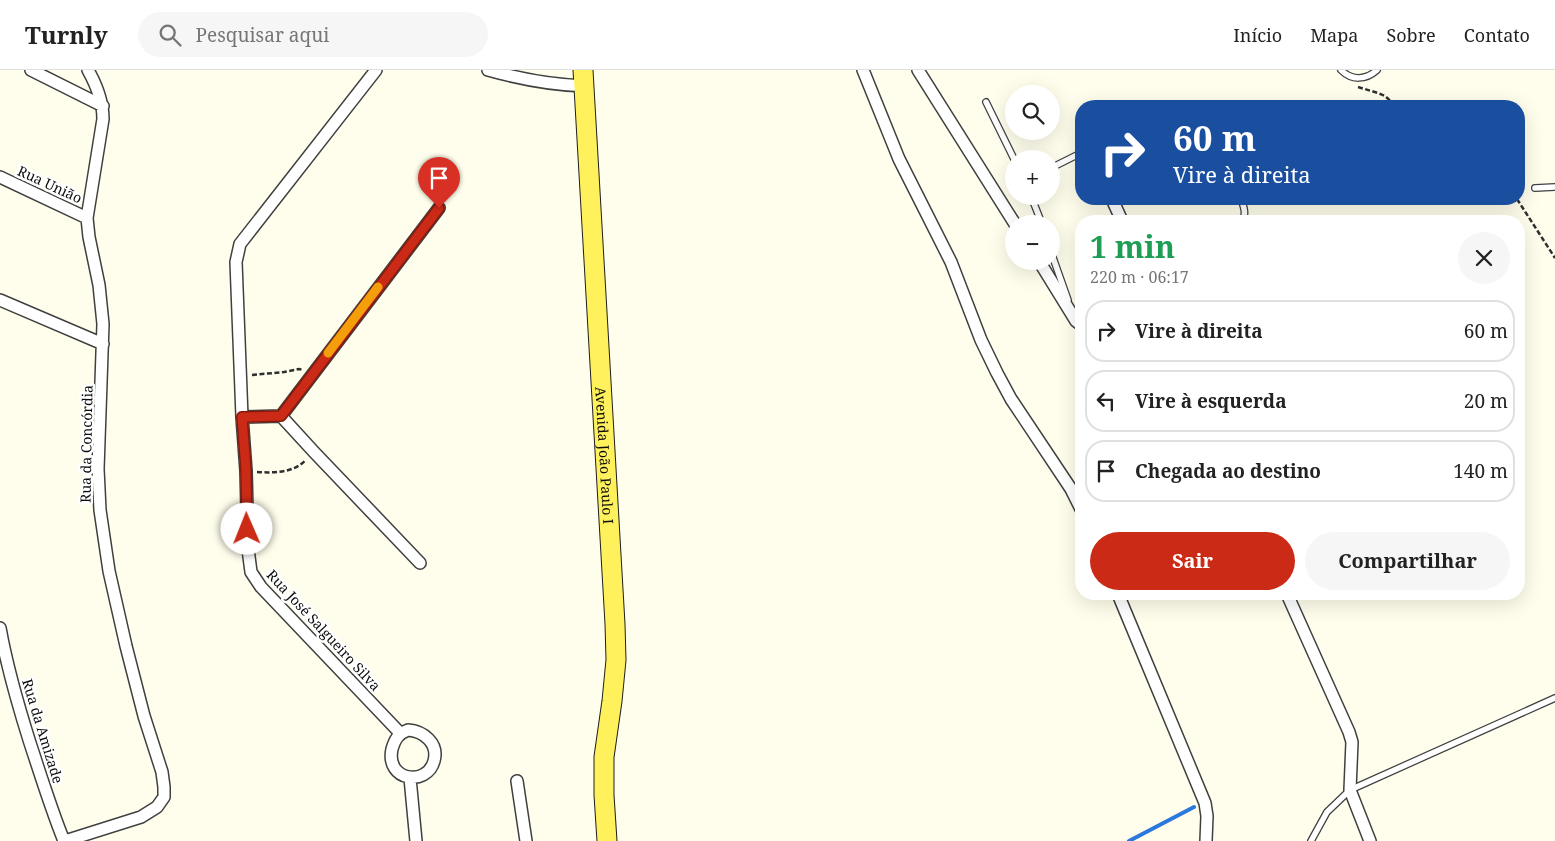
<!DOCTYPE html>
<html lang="pt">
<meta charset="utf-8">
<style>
:root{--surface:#fff;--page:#f6f6f6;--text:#222;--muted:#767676;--line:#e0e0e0;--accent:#cb2a16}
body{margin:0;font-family:"Noto Serif",serif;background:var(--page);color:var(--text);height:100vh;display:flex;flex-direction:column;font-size:19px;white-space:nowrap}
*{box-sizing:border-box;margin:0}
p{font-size:16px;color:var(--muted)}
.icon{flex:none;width:28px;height:28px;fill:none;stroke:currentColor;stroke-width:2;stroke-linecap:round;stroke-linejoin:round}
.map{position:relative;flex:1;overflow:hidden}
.details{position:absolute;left:1075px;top:145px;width:450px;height:385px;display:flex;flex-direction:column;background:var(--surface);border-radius:20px;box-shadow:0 5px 20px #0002}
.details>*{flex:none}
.hud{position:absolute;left:1075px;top:30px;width:450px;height:105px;border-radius:20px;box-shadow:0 5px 20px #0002;background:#1a4fa0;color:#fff;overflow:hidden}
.fabs{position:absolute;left:1005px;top:15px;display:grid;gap:10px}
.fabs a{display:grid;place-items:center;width:55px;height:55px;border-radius:50%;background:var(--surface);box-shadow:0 5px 20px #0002;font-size:25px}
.pin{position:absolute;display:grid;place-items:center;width:42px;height:42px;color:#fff;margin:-51px -21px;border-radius:50% 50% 50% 0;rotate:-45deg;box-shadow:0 0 5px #0007}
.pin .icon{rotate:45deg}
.me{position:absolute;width:55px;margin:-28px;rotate:359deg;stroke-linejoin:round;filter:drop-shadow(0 0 4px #0008)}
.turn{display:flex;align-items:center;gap:18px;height:105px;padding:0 15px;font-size:22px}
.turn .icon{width:65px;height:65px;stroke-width:2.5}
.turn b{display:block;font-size:35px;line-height:42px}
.round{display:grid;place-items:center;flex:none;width:52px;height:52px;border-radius:26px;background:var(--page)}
.headline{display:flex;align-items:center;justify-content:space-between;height:85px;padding:0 15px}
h1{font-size:30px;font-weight:700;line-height:38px;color:#1e9e55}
.cta{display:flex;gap:10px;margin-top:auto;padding:10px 15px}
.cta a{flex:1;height:58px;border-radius:30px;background:var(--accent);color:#fff;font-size:20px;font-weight:700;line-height:58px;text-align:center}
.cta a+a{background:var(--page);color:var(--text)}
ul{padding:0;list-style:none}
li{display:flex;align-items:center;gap:15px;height:62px;margin:0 10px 8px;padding:0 5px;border:2px solid var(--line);border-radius:20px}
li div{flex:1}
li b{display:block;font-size:19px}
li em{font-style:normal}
header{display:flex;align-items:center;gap:30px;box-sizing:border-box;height:70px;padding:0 25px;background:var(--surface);border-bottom:1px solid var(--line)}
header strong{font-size:24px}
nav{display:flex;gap:28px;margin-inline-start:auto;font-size:18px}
.search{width:350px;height:45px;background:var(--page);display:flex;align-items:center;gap:12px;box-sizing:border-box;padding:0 18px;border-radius:28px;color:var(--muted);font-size:19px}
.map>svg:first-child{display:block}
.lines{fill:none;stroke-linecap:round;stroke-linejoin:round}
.stream{stroke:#2a79db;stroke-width:4}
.service-casing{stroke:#404040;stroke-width:8}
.minor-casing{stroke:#404040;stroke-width:14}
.primary-casing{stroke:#1e1e1e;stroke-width:21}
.path{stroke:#2f2f2f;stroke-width:2.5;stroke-dasharray:5 2.5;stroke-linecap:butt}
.service{stroke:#fff;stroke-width:5.5}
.minor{stroke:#fff;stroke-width:11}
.primary{stroke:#fff15c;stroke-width:19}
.route-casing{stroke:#841b0e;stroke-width:12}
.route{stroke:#cb2a16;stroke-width:9}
.slow{stroke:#f59e0b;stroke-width:9}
.labels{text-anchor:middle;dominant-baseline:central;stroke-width:5;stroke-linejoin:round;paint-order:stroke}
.street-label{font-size:14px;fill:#0d0d0d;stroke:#fff}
</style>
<header>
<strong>Turnly</strong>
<div class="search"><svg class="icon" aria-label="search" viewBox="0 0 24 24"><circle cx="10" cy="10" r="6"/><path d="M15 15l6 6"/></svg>Pesquisar aqui</div>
<nav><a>Início</a><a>Mapa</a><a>Sobre</a><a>Contato</a></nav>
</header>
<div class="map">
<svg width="1555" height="771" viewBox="0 0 1555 771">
<rect width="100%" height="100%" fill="#fffeec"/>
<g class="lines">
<path class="stream" d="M1129 771 1194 737"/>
<g class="service-casing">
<path id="service" d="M1341 0C1352 11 1366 10 1377 0
M986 32 1014 89
M1051 98 1081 83
M1535 118 1555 117
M1031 126 1042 154
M1241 129C1244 137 1246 143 1243 151
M1051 182 1068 230
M1311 771 1327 742 1350 720 1555 628"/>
</g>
<g class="minor-casing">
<path id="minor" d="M31 0 103 36
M376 0 240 174 236 192 242 347 246 401 248 479 251 502 261 517 400 663
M488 0C520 9 552 15 585 16
M863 0 899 89 951 192 981 270 997 303 1011 329 1071 419 1081 439
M918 0 1015 154
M0 107 87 148
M1112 129 1122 151
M1039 191 1076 251 1081 255
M0 230 103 274
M242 347 281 346
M420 493 314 382 281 346 439 138
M1118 524 1205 733 1207 746 1206 771
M1287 524 1349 662 1352 672 1350 720 1370 771
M0 558C7 597 18 635 30 673 41 706 51 739 64 771
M408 660C423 661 439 673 434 691 427 717 385 711 392 679 395 669 398 664 408 660Z
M410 708 416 771
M517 711 526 771
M65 771 141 747 157 737 164 727V717L162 702 144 646 126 576 109 501 100 440 98 399 103 254 99 215 89 167 87 148 103 49C103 31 97 16 88 0"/>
</g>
<g class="primary-casing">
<g id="primary">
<path id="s1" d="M583 0 615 554 616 590 612 631 604 687V725L607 771"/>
</g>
</g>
<path class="path" d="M1358 17 1378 23 1385 26 1396 36
M1517 129 1555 188
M252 305 284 302 299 299 303 300
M257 402C274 403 293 403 306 390"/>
<use href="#service" class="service"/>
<use href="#minor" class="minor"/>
<use href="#primary" class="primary"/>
</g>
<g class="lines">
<g class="route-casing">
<path id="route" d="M247 459 246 400 242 347 281 346 439 138"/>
</g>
<use href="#route" class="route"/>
<path class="slow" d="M328 283 378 217"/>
</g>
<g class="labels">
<g class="street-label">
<text transform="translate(50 114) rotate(25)">Rua União</text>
<text transform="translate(86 374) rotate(-89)">Rua da Concórdia</text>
<text stroke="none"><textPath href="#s1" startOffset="386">Avenida João Paulo I</textPath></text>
<text transform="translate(324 560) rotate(47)">Rua José Salgueiro Silva</text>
<text transform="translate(43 661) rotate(73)">Rua da Amizade</text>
</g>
</g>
</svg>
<div class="fabs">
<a><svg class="icon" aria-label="search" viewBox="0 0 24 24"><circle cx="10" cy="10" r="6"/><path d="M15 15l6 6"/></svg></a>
<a>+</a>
<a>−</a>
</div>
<div class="pin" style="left:439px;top:138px;background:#d93025"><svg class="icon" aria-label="arrive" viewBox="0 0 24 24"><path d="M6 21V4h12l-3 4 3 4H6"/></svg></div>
<svg class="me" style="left:247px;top:459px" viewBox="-20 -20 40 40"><circle r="19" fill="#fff"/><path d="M0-13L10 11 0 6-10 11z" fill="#cb2a16"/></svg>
<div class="hud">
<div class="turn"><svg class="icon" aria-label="right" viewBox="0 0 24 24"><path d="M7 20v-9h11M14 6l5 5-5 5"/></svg><div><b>60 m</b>Vire à direita</div></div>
</div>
<section class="details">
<div class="headline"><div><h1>1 min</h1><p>220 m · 06:17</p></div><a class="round"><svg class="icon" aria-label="close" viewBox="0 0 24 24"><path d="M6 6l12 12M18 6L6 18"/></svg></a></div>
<ul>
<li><svg class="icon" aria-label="right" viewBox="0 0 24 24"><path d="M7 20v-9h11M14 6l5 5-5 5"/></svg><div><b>Vire à direita</b></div><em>60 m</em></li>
<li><svg class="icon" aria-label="left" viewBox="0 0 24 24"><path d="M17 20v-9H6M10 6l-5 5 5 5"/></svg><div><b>Vire à esquerda</b></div><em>20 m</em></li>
<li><svg class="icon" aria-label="arrive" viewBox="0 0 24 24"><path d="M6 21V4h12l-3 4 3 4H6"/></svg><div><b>Chegada ao destino</b></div><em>140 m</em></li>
</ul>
<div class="cta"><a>Sair</a><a>Compartilhar</a></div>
</section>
</div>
